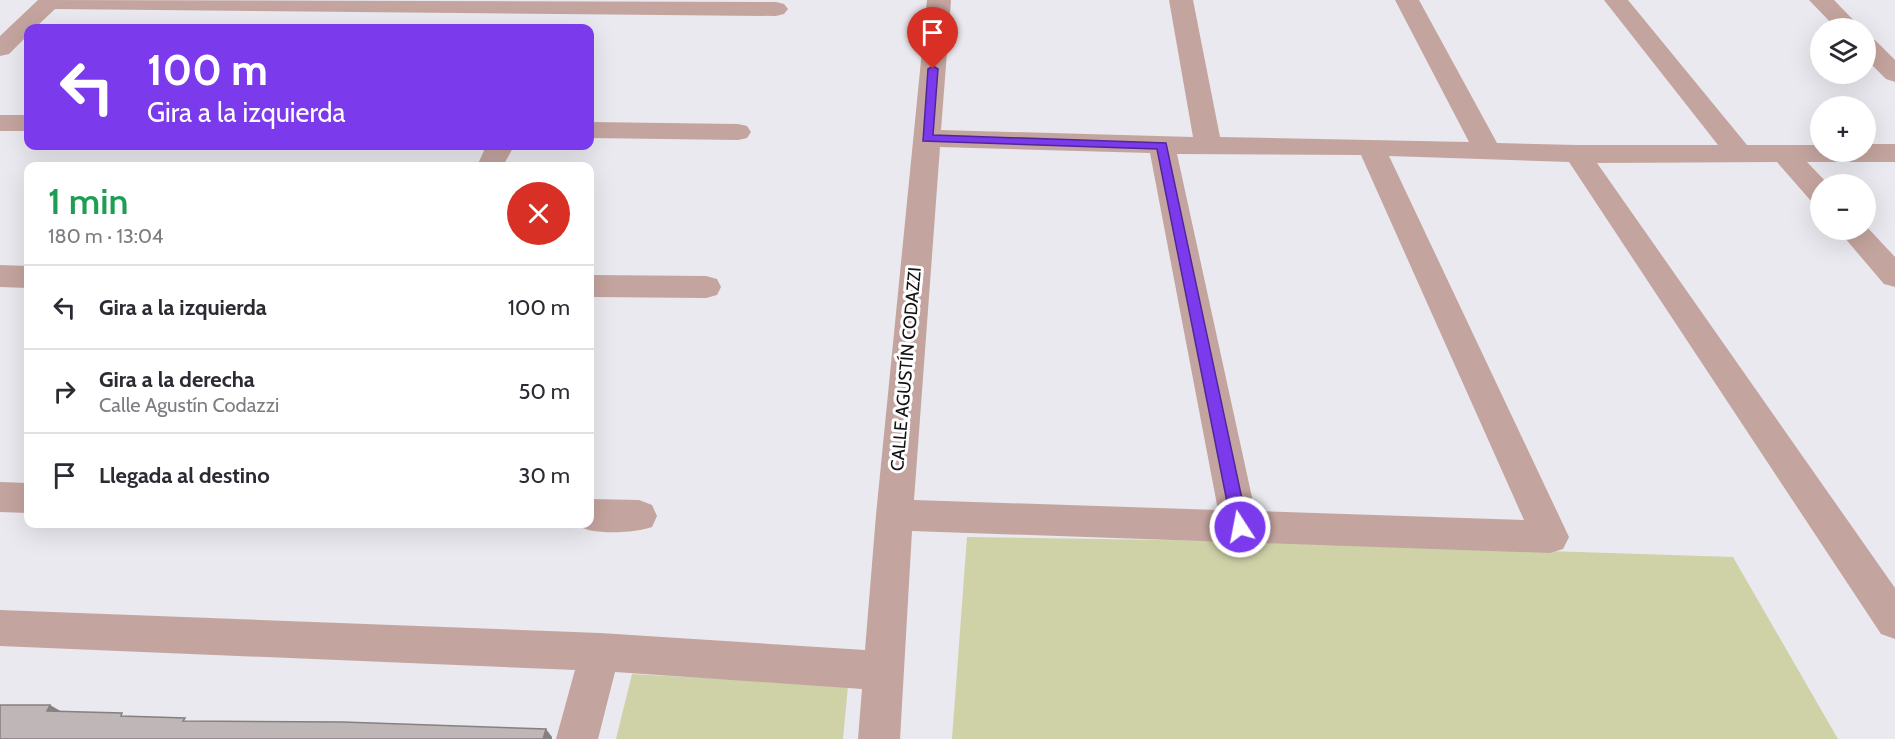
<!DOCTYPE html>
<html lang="es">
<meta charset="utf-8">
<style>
:root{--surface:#fff;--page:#f2f2f3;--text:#2b2b33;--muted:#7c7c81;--line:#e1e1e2}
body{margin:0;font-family:Cabin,sans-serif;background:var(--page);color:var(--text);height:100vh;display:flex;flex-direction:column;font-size:22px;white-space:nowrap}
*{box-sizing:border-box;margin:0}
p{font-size:20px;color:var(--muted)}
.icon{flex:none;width:33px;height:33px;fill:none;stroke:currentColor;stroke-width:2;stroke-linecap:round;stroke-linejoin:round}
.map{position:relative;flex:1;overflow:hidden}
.panel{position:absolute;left:24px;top:162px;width:570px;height:366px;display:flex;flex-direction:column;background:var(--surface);border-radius:12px;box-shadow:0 6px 24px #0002}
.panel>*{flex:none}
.banner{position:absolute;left:24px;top:24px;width:570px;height:126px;border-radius:12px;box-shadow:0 6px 24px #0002;background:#7c3aed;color:#fff;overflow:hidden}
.controls{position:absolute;left:1810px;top:18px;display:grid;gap:12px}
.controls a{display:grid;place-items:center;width:66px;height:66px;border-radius:50%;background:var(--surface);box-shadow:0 6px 24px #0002;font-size:30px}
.pin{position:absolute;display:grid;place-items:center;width:51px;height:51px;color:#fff;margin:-62px -26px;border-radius:50% 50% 50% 0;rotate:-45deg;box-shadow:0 0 6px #0007}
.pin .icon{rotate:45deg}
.me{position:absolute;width:66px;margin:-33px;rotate:349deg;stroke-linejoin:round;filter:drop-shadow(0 0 4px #0008)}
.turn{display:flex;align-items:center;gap:21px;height:126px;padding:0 24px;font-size:27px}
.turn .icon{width:78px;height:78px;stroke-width:2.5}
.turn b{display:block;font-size:42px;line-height:51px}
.round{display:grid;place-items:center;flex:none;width:63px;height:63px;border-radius:32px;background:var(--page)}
.head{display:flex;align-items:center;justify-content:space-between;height:102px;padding:0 24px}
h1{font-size:36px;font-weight:600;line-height:45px;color:#1e9e55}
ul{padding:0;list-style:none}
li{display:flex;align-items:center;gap:18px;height:84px;padding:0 24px;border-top:2px solid var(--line)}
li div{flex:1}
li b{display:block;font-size:22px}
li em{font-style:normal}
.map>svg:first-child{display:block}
.green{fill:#cfd2a7}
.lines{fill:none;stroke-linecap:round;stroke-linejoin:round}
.minor{fill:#c4a49e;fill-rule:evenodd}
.shaded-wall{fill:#868080}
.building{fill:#bfb7b7;stroke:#868080;stroke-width:1.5}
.route{fill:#7c3aed;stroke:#51269a;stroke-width:1.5}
.labels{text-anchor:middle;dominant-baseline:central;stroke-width:6;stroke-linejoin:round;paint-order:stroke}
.street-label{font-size:18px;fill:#131315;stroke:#fff}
</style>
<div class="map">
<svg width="1895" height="739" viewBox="0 0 1895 739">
<rect width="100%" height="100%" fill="#e9e9ef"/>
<path class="green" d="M967 537 1234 541 1733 557 1838 739H952Z
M632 674 848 686 843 739H616Z"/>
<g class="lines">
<path class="minor" d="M38 0 776 2 784 4 788 9 784 14 776 16 55 9 35 28H28V35L9 54 0 56V36Z
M927 0H951L941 130 1193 137 1169 0H1193L1220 137 1469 142 1395 0H1419L1497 143 1577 145H1718L1604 0H1628L1747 145H1821V152H1866V144H1895V162H1807L1828 184H1821V203L1811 201 1777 162 1597 163 1895 588V639L1881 634 1569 162 1389 156 1569 537 1563 549 1550 553 912 531 900 739H858L862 689 615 672 598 739H556L575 670 0 646V610L600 633 865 650 876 515ZM940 147 1150 153 1218 510 914 500ZM1177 154 1361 155 1524 520 1255 511Z
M1809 0H1834L1861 28H1836Z
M1866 38 1875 40 1895 60V82L1886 79 1866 59Z
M0 115H28V131H0Z
M590 122 738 124 747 126 751 132 747 138 738 140 590 138Z
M486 146H514L503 166H477Z
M1866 226 1895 257V287L1884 284 1838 230H1866Z
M0 265 28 266V288L0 287Z
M590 275 706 276 717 279 721 287 717 295 706 298 590 297Z
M0 482 28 483V513L0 512Z
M590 499 639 500 652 505 657 516 652 527C636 533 588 536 576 524H590Z"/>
</g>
<path class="shaded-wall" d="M50 705 64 713 47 711Z
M546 729 552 737V739H543Z"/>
<path class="building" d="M0 705H50L47 711 122 713 121 716 185 718 183 721 343 722 546 729 543 739H0Z"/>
<path class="route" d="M933 66 938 69 933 135 1166 143 1248 527 1245 532 1240 534 1234 532 1232 527 1157 149 923 141 928 69Z"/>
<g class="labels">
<g class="street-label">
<text transform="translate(906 369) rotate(-85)">CALLE AGUSTÍN CODAZZI</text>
</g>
</g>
</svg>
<div class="controls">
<a><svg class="icon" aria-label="layers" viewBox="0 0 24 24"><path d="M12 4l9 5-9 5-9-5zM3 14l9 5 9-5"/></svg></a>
<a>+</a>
<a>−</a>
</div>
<div class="pin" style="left:933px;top:69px;background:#d93025"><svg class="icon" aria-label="arrive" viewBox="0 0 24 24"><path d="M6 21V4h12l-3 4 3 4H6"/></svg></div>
<svg class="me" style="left:1240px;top:527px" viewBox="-20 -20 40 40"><circle r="17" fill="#7c3aed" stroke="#fff" stroke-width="3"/><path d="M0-11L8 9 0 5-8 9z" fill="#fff"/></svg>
<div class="banner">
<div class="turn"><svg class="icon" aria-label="left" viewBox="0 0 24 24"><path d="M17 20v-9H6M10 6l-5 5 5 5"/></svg><div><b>100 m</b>Gira a la izquierda</div></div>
</div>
<section class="panel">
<div class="head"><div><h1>1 min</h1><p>180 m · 13:04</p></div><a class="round" style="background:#d93025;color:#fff"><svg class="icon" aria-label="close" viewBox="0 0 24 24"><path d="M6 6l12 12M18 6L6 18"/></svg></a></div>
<ul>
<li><svg class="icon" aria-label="left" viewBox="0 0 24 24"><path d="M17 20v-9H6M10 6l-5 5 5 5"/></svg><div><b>Gira a la izquierda</b></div><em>100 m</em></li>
<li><svg class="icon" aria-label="right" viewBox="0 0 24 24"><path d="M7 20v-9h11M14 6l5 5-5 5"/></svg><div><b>Gira a la derecha</b><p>Calle Agustín Codazzi</p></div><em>50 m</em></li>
<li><svg class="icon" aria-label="arrive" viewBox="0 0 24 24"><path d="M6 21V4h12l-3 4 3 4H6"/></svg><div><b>Llegada al destino</b></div><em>30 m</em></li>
</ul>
</section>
</div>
